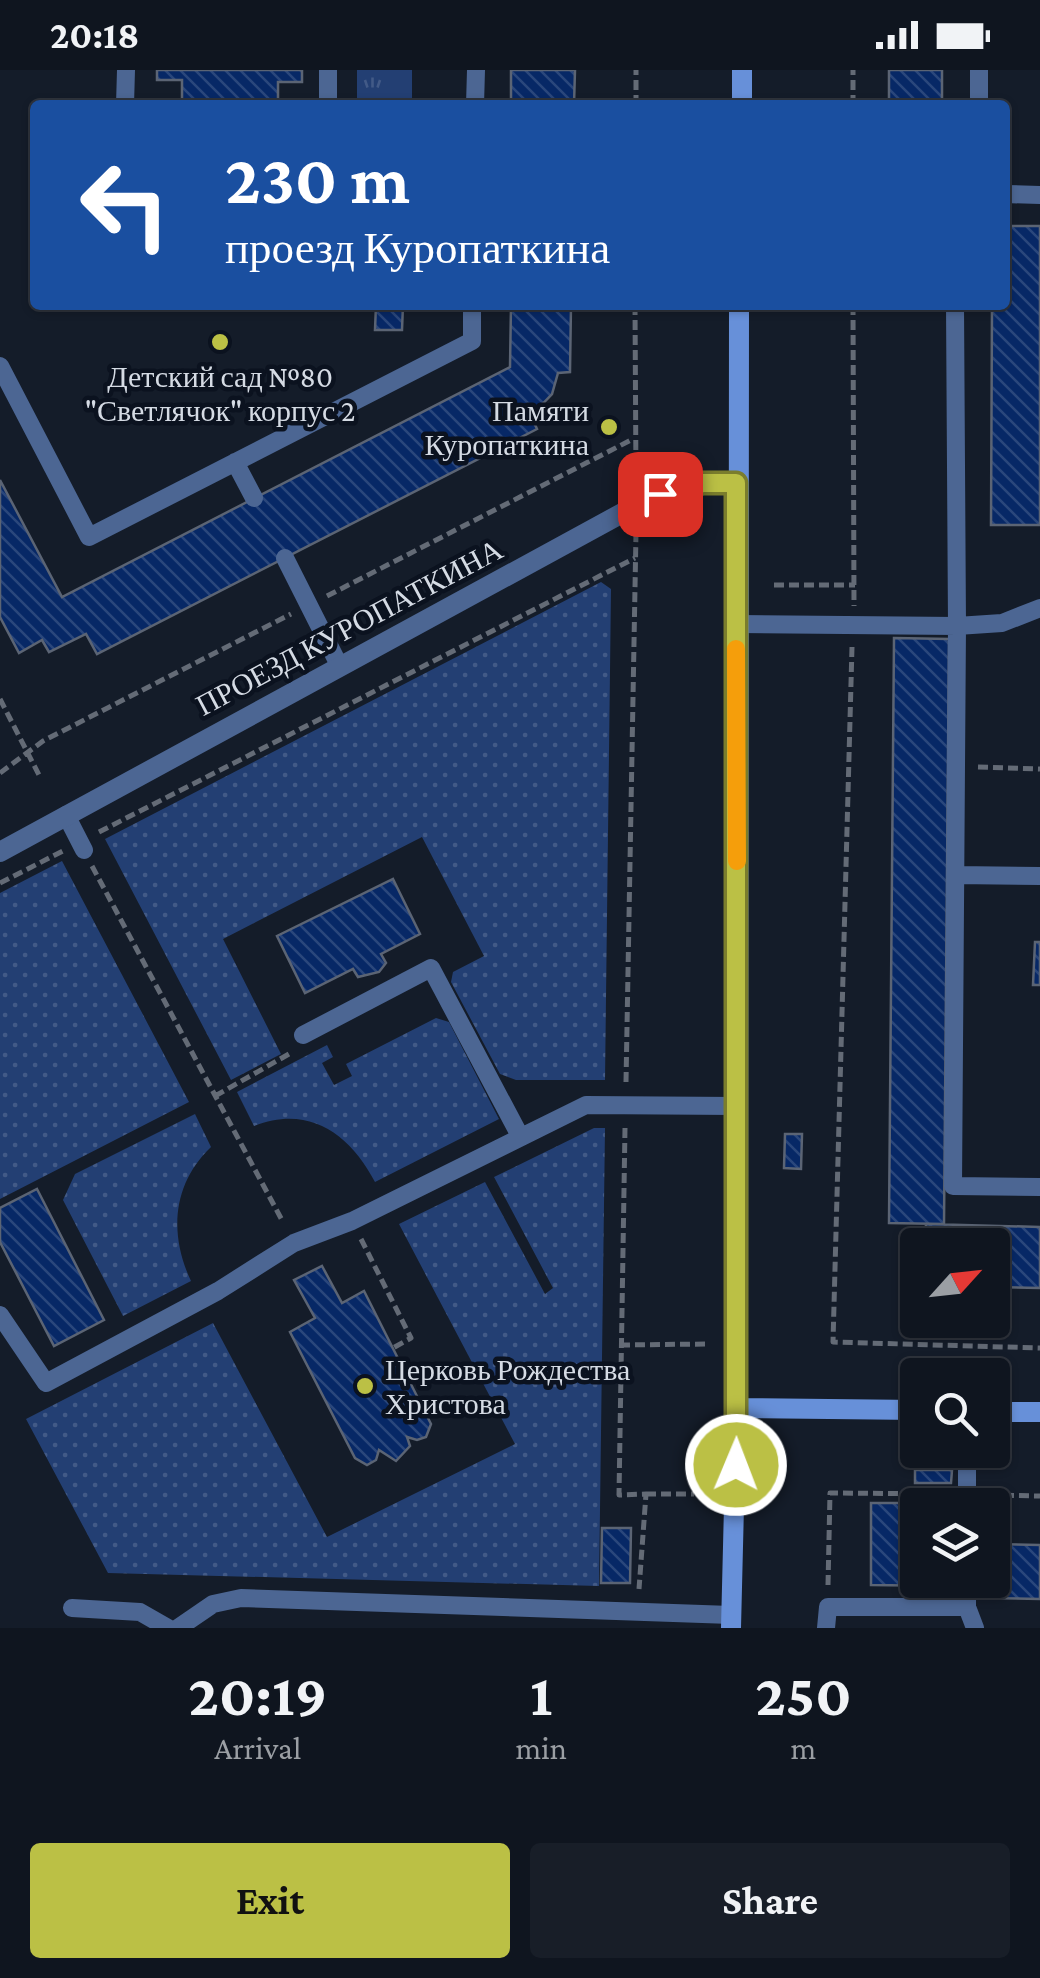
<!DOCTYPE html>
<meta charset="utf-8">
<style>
:root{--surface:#0f151f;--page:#181e28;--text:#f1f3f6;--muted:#9b9fa4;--line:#2f343d;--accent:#bbc045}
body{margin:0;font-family:"Crimson Pro",serif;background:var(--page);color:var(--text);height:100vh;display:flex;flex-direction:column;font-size:38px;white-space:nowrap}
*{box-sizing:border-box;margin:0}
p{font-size:32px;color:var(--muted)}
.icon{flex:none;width:55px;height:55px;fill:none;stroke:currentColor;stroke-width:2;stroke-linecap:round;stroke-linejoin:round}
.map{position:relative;height:1558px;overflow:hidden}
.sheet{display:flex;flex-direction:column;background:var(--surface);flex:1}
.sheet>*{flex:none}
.banner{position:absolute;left:30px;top:30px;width:980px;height:210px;border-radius:10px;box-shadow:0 2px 8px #0004,0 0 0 2px var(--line);background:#1a4fa0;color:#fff;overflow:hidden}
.needle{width:65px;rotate:63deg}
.tools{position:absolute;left:900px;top:1158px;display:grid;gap:20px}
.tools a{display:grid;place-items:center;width:110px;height:110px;border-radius:10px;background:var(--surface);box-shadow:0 2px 8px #0004,0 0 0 2px var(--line);font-size:50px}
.pin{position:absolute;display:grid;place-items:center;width:85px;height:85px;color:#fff;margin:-42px;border-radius:20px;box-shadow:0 5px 15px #0006}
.me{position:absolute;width:110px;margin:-55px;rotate:1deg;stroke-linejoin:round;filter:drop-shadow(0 0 8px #0008)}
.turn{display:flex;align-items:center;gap:35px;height:210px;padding:0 30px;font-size:45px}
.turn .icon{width:130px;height:130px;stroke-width:2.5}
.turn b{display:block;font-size:70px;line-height:85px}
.eta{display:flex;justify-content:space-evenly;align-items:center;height:170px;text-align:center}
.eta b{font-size:60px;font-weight:700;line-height:70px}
.action{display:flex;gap:20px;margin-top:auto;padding:20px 30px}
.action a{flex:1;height:115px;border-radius:10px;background:var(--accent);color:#111;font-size:40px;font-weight:700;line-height:115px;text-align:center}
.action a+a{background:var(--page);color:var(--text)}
.status{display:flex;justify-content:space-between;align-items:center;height:70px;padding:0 50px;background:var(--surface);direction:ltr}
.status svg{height:28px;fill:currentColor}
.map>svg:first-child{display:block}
.grass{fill:url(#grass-dots)}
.park{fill:url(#park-tufts)}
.building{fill:url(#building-back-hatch);stroke:#5b6474;stroke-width:2.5}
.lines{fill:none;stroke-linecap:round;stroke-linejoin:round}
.path{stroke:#646b76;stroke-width:5;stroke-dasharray:10 5;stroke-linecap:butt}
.lane{stroke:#4c6693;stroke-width:18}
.street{stroke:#4c6693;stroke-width:20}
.secondary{stroke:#6790d9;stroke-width:20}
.route-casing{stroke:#7a7d2d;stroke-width:25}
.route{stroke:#bbc045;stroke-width:18}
.slow{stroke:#f59e0b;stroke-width:18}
.poi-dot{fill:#bbc045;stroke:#0b121f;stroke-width:4}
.labels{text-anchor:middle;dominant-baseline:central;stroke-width:9;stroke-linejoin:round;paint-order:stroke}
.poi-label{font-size:30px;fill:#d5dbe4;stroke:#0b121f}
.street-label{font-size:30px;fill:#d5dbe4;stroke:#0b121f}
</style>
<div class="status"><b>20:18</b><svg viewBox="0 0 49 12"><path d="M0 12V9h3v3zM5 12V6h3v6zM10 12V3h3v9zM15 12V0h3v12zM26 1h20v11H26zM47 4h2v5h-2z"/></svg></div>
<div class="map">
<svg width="1040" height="1558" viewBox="0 0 1040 1558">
<defs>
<pattern id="grass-dots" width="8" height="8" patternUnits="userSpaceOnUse" patternTransform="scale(2.5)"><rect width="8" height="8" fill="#233f73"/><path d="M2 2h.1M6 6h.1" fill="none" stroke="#425a87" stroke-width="1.8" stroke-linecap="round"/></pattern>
<pattern id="park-tufts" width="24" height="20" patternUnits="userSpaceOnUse" patternTransform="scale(2.5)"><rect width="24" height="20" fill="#233f73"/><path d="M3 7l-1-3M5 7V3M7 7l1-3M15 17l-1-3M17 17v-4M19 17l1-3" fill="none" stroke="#425a87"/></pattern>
<pattern id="building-back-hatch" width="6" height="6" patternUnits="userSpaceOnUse" patternTransform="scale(2.5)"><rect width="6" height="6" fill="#072866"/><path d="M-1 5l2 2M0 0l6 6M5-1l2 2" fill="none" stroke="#2a477c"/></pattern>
</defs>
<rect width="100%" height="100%" fill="#141c29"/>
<path class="grass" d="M601 512 611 519 605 1010H516L500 1004 451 912 453 902 484 886 422 767 223 869 281 984 231 1010 105 769Z
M62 791 189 1032 0 1129V823Z
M436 948 449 952 499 1049 375 1112C350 1064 309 1034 254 1056L237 1022 327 975 333 987 322 993 334 1015 352 1006 346 994Z
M195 1044 211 1077C172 1114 169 1165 191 1211L123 1246 63 1130 75 1104Z
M594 1058H605L599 1516 108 1503 26 1349 213 1253 327 1467 515 1374 399 1154 485 1112 545 1224 553 1218 494 1107Z"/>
<path class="park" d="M357 0H412V35H357Z"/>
<path class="building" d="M157 0H302V12H278V35H182V10H157Z
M511 0H575L574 35H511Z
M889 0H942V35H889Z
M1005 156H1040V455H991L992 235H1005Z
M376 235H403L402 260H375Z
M511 235H571L570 302 558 303 552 324 531 346 537 359 97 584 86 564 49 582 42 570 19 583 0 547V410L62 527 510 297Z
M894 568 949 569 944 1154 889 1153Z
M393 809 420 864 381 884 386 893 379 902 358 907 353 899 305 923 277 866Z
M1035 872H1040V915H1033Z
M785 1064H802L801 1099 784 1098Z
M37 1119 104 1250 54 1276 0 1172V1138Z
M926 1154 1040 1157V1218L992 1217V1175H925Z
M322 1196 342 1233 364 1221 431 1354 426 1367 417 1370 407 1367 410 1376 396 1391 379 1380 376 1390 367 1395 355 1388 290 1262 315 1248 294 1210Z
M915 1400H952L951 1413H915Z
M871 1433H948L918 1435V1510H948V1516L871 1515Z
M602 1458H631L630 1513H601Z
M992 1474 1040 1475V1529L983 1528 984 1510H992Z"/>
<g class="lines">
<path class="path" d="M636 35V0
M853 35V0
M635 235 636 412
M853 235 854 536
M774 515H855
M327 526 633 369
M852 577 833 1272 1040 1278
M0 629 39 705
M978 697 1040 699
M0 703 43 671 291 544
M99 762 635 488
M92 796 283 1152
M0 813 63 781
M626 1012 636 463
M215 1026 289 984
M625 1058 619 1425 646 1424 639 1519
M361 1169 411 1268 393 1278
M620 1275 706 1274
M646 1424H694
M989 1425 1040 1426
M828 1515 830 1423 948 1424"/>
<path class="lane" d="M979 0V35
M125 35 126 0
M328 35V0
M475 35 476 0
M1005 124 1040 125
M955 235 957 556 1002 553 1040 538
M0 296 89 467 472 271V235
M235 392 254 428
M285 488 339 595
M737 554 957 556 953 1116 1040 1117
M66 745 84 780
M955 805 1040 806
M303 965 431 898 520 1066
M0 1245 46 1313 218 1221 294 1173 352 1151 586 1035 737 1036
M967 1435V1380
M967 1510V1537L975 1558
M72 1538 140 1542 168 1558
M178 1558 213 1534 241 1528 731 1545
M826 1558 828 1537H967"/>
<path class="street" d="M0 782 637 435 679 416 736 413"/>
<path class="secondary" d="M742 35V0
M737 1338 918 1340
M992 1342H1040
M731 1558 738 1273 739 235"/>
</g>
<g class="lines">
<g class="route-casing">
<path id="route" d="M660 424 703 413H736V1395"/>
</g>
<use href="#route" class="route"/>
<path class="slow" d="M736 579 737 791"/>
</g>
<g class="poi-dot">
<circle cx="220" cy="272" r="10"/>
<circle cx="609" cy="357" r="10"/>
<circle cx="365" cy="1316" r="10"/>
</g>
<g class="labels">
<g class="poi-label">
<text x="220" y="306">Детский сад №80<tspan x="220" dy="34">"Светлячок" корпус 2</tspan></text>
<text x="589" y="340" text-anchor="end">Памяти<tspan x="589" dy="34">Куропаткина</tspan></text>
<text x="385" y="1299" text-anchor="start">Церковь Рождества<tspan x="385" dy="34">Христова</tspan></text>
</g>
<g class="street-label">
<text transform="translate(349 557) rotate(-28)">ПРОЕЗД КУРОПАТКИНА</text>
</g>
</g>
</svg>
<div class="tools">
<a><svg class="needle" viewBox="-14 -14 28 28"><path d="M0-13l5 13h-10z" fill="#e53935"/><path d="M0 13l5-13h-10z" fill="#9b9fa4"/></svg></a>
<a><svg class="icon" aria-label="search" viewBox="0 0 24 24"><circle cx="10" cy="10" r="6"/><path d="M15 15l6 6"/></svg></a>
<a><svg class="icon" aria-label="layers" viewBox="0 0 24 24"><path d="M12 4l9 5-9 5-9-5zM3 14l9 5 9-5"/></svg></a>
</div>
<div class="pin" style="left:660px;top:424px;background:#d93025"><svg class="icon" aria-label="arrive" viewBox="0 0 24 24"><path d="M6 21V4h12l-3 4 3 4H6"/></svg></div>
<svg class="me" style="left:736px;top:1395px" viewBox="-20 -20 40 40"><circle r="17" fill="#bbc045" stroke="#fff" stroke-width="3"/><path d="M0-11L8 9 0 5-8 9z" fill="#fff"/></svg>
<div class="banner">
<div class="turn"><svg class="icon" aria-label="left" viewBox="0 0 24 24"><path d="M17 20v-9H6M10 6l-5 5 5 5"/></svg><div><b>230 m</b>проезд Куропаткина</div></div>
</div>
</div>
<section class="sheet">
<div class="eta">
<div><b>20:19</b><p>Arrival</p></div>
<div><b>1</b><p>min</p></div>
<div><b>250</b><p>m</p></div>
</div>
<div class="action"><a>Exit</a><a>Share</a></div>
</section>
